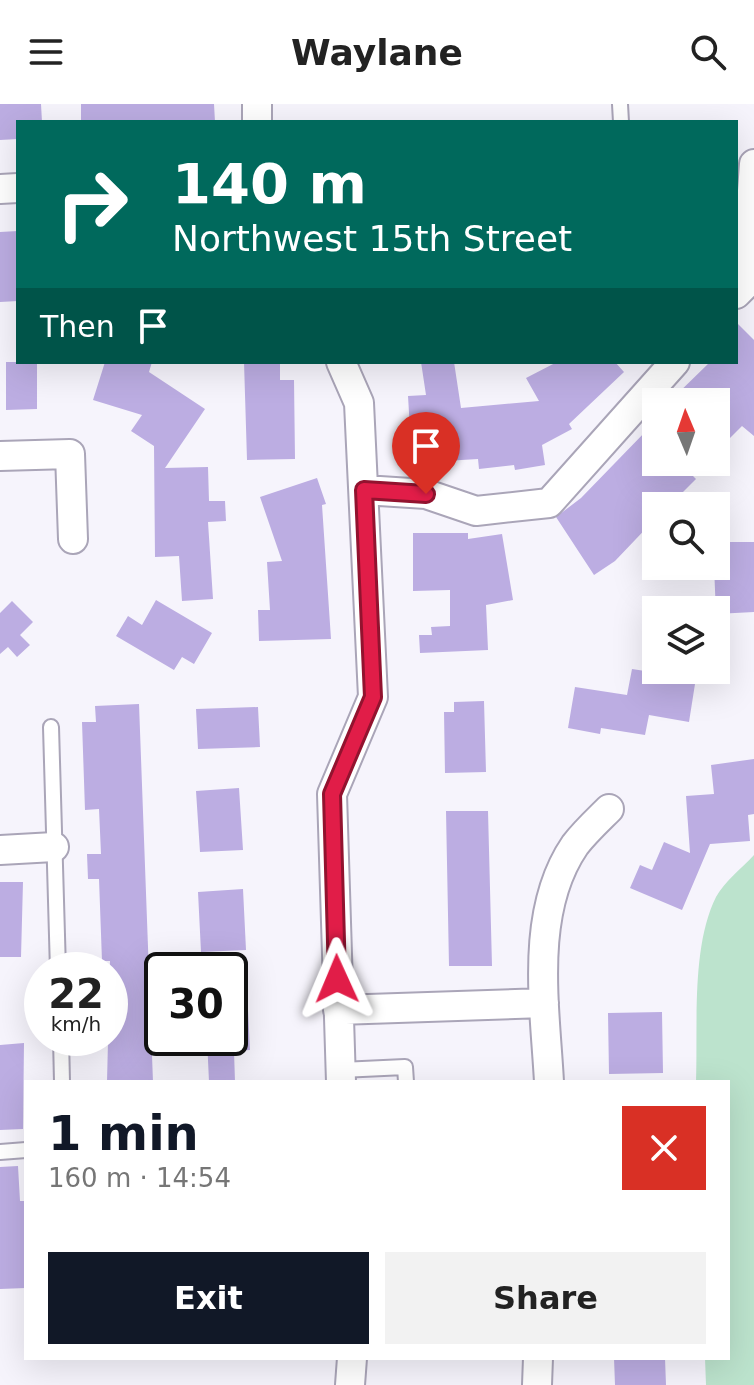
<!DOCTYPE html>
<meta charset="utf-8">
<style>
:root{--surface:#fff;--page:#f2f2f2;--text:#222;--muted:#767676;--accent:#111827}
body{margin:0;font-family:"DejaVu Sans",sans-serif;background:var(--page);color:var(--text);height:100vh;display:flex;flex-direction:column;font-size:30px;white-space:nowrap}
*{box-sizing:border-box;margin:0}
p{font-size:26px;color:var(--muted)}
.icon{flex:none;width:44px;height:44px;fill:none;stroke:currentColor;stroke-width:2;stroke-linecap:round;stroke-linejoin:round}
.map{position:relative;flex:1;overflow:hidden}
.side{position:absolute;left:24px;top:976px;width:706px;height:280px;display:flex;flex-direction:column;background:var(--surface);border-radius:0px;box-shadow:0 8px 32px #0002}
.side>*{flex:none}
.top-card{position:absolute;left:16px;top:16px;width:722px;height:244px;border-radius:0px;box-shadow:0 8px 32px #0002;background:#00695c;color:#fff;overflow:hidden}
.needle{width:52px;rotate:358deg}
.tools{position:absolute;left:642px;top:284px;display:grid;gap:16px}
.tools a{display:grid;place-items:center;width:88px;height:88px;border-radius:0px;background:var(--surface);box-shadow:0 8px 32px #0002;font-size:40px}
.speed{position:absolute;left:24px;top:848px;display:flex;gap:16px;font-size:40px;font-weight:700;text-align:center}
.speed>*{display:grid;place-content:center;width:104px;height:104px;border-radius:50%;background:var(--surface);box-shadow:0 8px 32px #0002;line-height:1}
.speed small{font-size:20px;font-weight:400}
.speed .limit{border:4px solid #111;border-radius:12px;background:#fff;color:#111}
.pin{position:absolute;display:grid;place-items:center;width:68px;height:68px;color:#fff;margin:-82px -34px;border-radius:50% 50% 50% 0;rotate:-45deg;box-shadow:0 0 8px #0007}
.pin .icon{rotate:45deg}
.me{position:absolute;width:88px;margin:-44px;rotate:359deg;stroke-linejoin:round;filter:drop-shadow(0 0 6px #0008)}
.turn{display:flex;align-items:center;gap:28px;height:168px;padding:0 24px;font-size:36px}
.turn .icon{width:104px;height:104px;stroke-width:2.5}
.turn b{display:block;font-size:56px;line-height:68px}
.then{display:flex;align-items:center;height:76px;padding:0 24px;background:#0003;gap:16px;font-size:30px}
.round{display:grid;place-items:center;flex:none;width:84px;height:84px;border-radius:0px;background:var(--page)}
.head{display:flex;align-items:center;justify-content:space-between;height:136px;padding:0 24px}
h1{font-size:48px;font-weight:700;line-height:60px;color:var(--accent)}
.button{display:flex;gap:16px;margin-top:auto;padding:16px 24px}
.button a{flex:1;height:92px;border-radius:0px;background:var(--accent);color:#fff;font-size:32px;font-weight:700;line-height:92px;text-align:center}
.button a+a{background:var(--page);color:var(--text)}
header{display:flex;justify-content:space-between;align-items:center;height:104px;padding:0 24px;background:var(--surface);font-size:36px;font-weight:700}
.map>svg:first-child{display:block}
.green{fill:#bce3cd}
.building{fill:#bcade2}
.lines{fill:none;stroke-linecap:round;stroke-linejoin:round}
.lane-casing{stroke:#aaa5b8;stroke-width:18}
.street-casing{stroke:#aaa5b8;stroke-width:32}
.lane{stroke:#fff;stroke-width:14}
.street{stroke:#fff;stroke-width:28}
.route-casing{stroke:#92132f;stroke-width:20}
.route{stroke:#e11d48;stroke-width:14}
</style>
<header><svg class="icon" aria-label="menu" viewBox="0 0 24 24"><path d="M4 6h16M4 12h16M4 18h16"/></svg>Waylane<svg class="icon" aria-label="search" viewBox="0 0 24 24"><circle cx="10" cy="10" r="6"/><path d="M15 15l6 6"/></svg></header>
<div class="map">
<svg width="754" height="1281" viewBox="0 0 754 1281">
<rect width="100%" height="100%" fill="#f6f4fc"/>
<path class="green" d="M754 751V1281H706L705 1254H728V978H696C698 922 691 843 716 793 724 778 742 764 754 751Z"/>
<path class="building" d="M0 0H41L42 18H18V35L0 36Z
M81 0H214L215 18H81Z
M18 127V197L0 198V128Z
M736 218 754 236V332L742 322 716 348V298H669L710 258H736Z
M6 258H37V305L6 306Z
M105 258H152L149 268 205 305 165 364 208 363 209 397H225L226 417 208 418 213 495 182 497 179 452 155 453 154 342 131 327 142 311 93 296Z
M244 258H280V276H294L295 355 247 356Z
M421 258H454L461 304 539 297 526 274 557 258H615L624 268 569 320 572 325 542 341 545 361 515 366 514 361 479 365 478 355 412 359 408 292 426 291Z
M647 326 656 335V358H679L696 375 669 402H656V414L615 457 594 471 556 413 581 394Z
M317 374 326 400 322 401 331 535 259 537 258 506H270L267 458 282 457 260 393Z
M413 429H468V435L502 430 513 496 486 501 488 546 420 549 419 531H432L431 523 450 522V486L413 487Z
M727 438H754V508L716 510 714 462 716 453H727Z
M156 496 212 529 194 560 182 553 174 566 116 532 128 512 142 521Z
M12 497 33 518 20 531 30 541 17 553 8 543 0 550V509Z
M632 565 678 572 677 578 695 580 689 618 649 611 645 631 601 624 600 630 568 624 575 583 627 591Z
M484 597 486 668 445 669 444 608H454V598Z
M139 600 153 978H107L110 857H102L99 775H88L87 750H101L99 705 85 706 82 618H96L95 602Z
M258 603 260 643 198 645 196 605Z
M754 655V710L748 711 750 737 710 740 682 806 630 784 640 761 652 766 664 738 690 749 686 692 714 690 711 661Z
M239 684 243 746 200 748 196 687Z
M446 707H488L492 862H449Z
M0 778H23L21 853H0Z
M243 785 246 846 201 848 198 788Z
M247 885 250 946 234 947 235 978H209L207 934H230V886Z
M662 908 663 969 609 970 608 909Z
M24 939 23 1025 0 1026V941Z
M18 1062 20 1097H26V1184L0 1185V1063Z
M614 1254H665L666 1281H615Z"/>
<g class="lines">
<g class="lane-casing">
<path id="lane" d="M620 0 621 18
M51 623 58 866
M61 934 62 978
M341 966 405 963 406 978
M0 1048 26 1046"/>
</g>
<g class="street-casing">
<path id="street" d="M257 0V18
M0 85 18 84
M736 190 745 181 754 60
M341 258 359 299 373 593 332 690 341 978
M0 352 70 350 73 435
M364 386 426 390 476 407 549 399 675 258
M0 746 54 743
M338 906 544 899
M549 978C545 902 529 808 575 741 585 728 598 716 609 705
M350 1281 352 1254
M537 1281 538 1254"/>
</g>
<use href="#lane" class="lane"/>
<use href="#street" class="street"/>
</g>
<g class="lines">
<g class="route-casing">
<path id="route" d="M337 875 332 690 373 593 364 386 426 390"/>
</g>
<use href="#route" class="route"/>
</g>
</svg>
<div class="tools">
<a><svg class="needle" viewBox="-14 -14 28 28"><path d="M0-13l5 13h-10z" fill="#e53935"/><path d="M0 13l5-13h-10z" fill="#767676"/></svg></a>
<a><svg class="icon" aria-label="search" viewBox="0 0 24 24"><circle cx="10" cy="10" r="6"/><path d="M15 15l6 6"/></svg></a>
<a><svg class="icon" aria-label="layers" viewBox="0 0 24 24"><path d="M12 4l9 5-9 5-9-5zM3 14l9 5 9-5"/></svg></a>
</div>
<div class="speed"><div>22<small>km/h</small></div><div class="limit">30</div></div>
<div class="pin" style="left:426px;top:390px;background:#d93025"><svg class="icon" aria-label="arrive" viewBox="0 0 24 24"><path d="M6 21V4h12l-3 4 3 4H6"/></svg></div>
<svg class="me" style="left:337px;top:875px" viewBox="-20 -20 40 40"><path d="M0-17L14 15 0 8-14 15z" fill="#e11d48" stroke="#fff" stroke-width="4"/></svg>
<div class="top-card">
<div class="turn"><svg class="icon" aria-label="right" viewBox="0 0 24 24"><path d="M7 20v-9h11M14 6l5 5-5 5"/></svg><div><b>140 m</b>Northwest 15th Street</div></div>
<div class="then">Then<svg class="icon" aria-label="arrive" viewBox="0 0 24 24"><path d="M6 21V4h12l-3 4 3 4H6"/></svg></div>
</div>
<section class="side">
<div class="head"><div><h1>1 min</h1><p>160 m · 14:54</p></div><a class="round" style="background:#d93025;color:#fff"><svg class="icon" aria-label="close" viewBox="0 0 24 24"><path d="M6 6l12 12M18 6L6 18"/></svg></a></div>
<div class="button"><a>Exit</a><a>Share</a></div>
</section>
</div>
